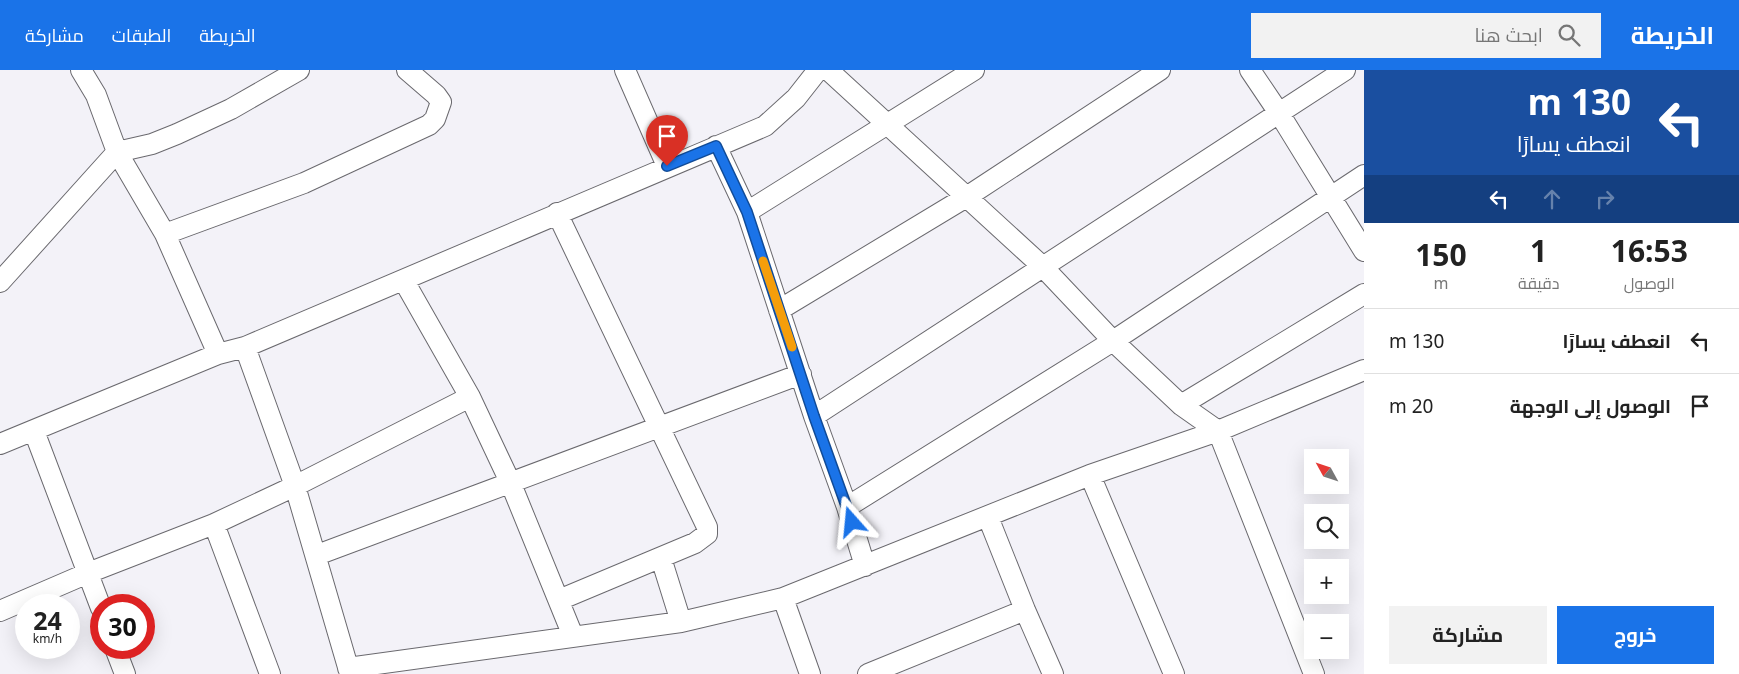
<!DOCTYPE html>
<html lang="ar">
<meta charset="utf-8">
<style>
:root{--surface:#fff;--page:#f2f2f2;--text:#222;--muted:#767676;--line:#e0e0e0;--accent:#1a73e8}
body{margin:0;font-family:"Noto Sans",Cairo,sans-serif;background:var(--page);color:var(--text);direction:rtl;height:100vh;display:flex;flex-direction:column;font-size:19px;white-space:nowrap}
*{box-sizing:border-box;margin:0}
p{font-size:16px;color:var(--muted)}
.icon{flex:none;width:28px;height:28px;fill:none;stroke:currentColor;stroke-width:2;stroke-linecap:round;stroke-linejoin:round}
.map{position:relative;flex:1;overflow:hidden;direction:ltr}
.side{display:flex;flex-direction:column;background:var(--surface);width:375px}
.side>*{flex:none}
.banner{background:#1a4fa0;color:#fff;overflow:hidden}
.needle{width:32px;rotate:310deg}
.fabs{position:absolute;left:1304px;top:379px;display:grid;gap:10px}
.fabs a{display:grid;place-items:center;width:45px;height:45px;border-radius:0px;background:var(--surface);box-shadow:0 5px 20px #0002;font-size:25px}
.speed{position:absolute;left:15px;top:524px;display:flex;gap:10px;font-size:25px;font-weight:700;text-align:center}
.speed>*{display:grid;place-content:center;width:65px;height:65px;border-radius:50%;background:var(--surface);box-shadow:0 5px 20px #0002;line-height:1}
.speed small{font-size:12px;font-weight:400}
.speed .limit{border:8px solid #d22;background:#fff;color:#111}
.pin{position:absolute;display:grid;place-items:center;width:42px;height:42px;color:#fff;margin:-51px -21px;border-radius:50% 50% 50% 0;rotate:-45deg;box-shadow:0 0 5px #0007}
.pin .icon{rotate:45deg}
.me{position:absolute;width:55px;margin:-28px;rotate:342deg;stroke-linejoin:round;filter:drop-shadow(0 0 4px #0008)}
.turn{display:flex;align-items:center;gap:18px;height:105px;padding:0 25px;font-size:22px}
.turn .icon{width:65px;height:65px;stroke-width:2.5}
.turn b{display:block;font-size:35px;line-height:42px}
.lanes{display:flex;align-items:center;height:48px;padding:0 25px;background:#0003;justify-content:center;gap:25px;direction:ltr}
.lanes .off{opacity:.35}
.eta{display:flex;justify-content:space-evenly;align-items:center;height:85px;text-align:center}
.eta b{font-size:30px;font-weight:700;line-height:35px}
.cta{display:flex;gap:10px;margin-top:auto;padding:10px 25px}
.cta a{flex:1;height:58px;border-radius:0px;background:var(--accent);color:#fff;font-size:20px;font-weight:700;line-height:58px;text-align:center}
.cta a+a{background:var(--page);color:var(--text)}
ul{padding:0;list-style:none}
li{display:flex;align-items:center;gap:15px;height:65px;padding:0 25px;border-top:1px solid var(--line)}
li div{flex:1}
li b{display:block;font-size:19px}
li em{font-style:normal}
header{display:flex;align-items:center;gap:30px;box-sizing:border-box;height:70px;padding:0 25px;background:var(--accent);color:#fff}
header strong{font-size:24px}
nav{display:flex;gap:28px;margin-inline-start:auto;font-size:18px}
.search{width:350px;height:45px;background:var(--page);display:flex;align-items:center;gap:12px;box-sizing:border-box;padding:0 18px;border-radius:0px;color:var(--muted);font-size:19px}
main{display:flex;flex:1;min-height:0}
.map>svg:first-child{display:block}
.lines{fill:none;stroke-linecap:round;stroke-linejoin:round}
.minor-casing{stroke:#6a696e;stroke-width:22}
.minor{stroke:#fff;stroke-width:20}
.route-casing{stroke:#114b97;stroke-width:12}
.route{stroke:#1a73e8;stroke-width:9}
.slow{stroke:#f59e0b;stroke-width:9}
</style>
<header>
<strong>الخريطة</strong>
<div class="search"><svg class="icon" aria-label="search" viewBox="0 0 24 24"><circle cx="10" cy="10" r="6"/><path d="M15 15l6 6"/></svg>ابحث هنا</div>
<nav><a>الخريطة</a><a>الطبقات</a><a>مشاركة</a></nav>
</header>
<main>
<section class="side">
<div class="banner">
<div class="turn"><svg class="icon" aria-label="left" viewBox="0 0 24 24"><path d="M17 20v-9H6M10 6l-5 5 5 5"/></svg><div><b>130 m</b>انعطف يسارًا</div></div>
<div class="lanes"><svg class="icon" aria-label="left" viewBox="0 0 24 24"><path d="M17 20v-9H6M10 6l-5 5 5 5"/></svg><svg class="icon off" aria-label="ahead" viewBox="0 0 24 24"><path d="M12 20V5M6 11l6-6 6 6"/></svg><svg class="icon off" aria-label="right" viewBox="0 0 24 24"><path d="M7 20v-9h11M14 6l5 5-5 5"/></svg></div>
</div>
<div class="eta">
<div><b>16:53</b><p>الوصول</p></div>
<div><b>1</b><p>دقيقة</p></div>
<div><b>150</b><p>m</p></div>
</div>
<ul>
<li><svg class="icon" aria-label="left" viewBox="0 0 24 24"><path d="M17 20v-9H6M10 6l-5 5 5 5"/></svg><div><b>انعطف يسارًا</b></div><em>130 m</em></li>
<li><svg class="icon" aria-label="arrive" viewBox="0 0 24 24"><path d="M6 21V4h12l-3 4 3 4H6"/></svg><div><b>الوصول إلى الوجهة</b></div><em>20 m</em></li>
</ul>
<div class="cta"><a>خروج</a><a>مشاركة</a></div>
</section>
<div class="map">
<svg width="1364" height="604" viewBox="0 0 1364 604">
<rect width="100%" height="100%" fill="#f3f2f8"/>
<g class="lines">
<g class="minor-casing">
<path id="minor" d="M81 0 96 25 117 82 165 164 218 284
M625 0 667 96
M828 0 1043 197 1113 271 1181 335 1218 361 1314 604
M1250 0 1279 43 1364 181
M716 76 747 142 814 346 847 437 865 496
M747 142 974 0
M557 143 707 457V464L695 473 559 530
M165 164 304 113 429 55 435 49 441 32 436 25 407 0
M404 211 470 327 511 414 573 566
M0 212 117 82 152 74 177 64 231 39 299 0
M779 240 968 126 1160 0
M245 277 295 416 350 604
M1181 335 1364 224
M814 346 1345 0
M34 361 101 538
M0 374 218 284 245 277 765 56 796 28 818 0
M1090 405 1174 604
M847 437 1113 271 1364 105
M988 447 1025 540 1053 604
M214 454 270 604
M317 485 801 304
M661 488 681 552
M783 528 810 604
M0 541 88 503 214 454 295 416 470 327
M115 578 125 604
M348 598 681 552 783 528 1090 405 1218 361 1364 300
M868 604 1025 540"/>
</g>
<use href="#minor" class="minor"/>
</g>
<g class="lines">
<g class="route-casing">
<path id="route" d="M667 96 716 76 747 142 814 346 852 452"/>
</g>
<use href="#route" class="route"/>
<path class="slow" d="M763 191 792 277"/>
</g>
</svg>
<div class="fabs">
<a><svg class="needle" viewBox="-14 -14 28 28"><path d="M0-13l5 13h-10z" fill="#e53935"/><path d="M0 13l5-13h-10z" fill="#767676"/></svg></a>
<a><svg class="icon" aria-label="search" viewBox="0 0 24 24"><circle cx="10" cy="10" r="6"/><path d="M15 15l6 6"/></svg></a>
<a>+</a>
<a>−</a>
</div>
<div class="speed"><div>24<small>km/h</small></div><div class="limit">30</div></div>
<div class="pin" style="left:667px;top:96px;background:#d93025"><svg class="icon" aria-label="arrive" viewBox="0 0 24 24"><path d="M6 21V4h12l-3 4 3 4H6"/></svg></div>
<svg class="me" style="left:852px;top:452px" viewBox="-20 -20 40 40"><path d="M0-17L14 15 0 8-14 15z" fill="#1a73e8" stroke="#fff" stroke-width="4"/></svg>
</div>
</main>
